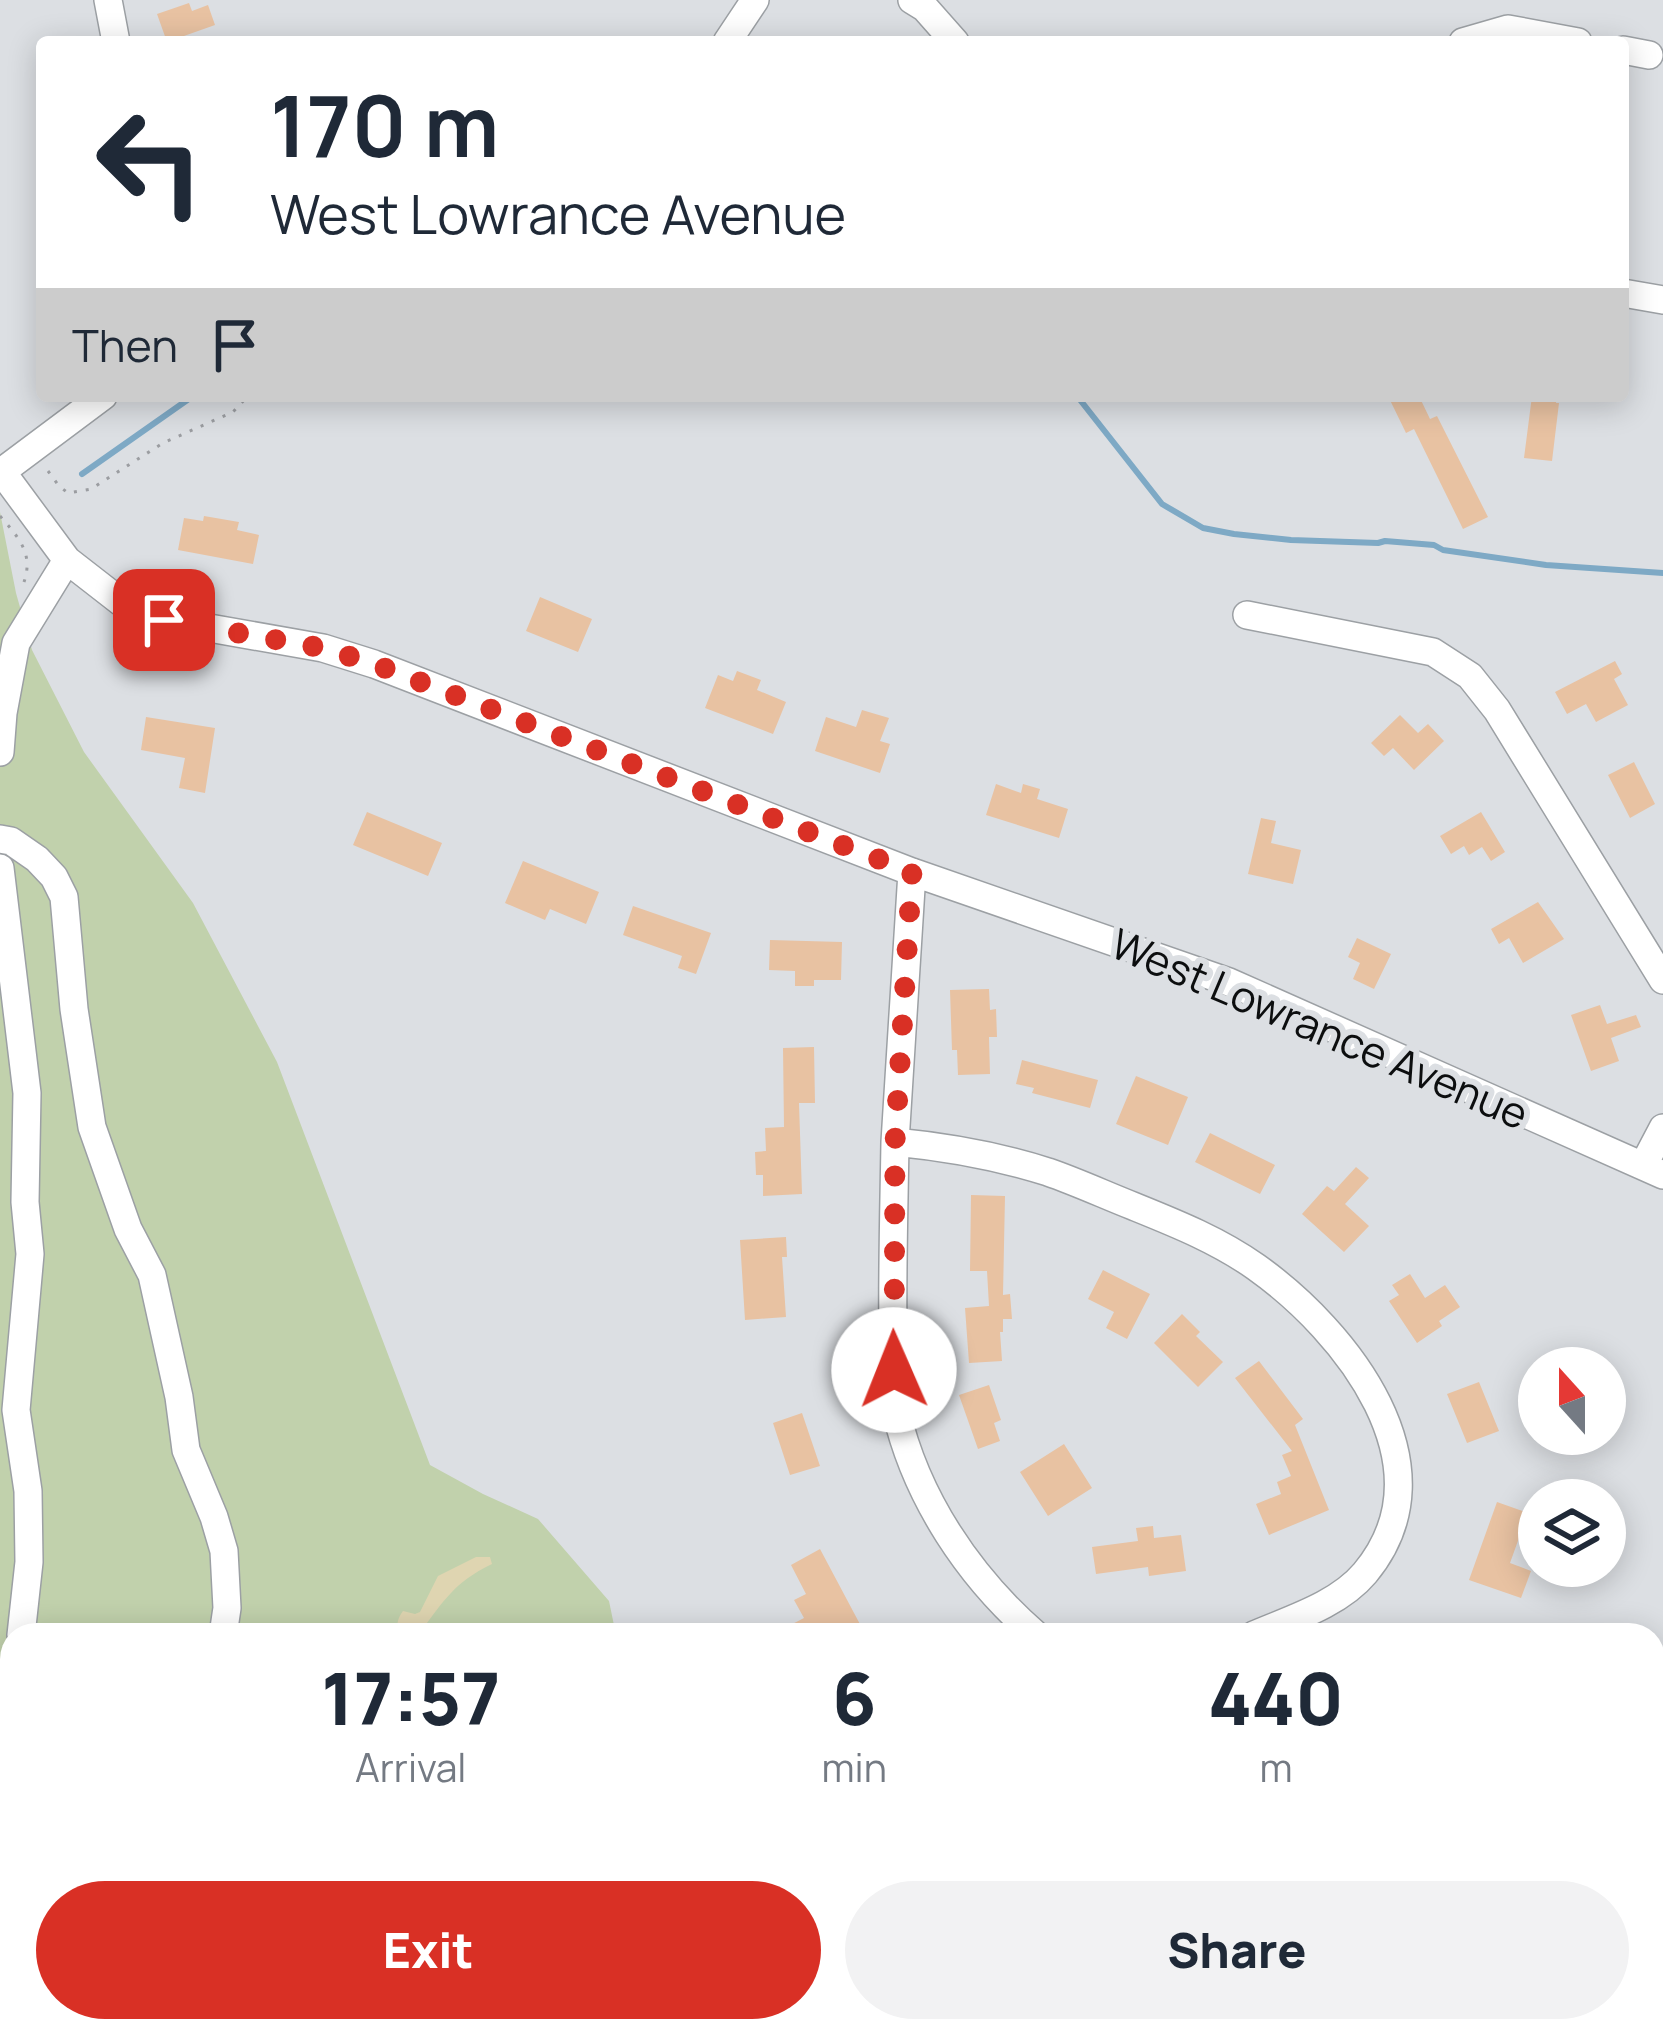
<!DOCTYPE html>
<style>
:root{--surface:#fff;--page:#f2f2f3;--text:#1f2937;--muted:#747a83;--accent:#d93025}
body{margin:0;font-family:Manrope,sans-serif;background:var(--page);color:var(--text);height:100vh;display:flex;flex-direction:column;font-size:45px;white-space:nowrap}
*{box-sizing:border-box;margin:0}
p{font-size:39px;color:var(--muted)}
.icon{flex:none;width:66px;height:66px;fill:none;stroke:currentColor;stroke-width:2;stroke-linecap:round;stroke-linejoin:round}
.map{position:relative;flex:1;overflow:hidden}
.panel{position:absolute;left:0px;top:1623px;width:1665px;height:420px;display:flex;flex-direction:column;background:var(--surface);border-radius:36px 36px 0 0;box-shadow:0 6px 30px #0003}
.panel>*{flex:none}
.banner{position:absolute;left:36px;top:36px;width:1593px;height:366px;border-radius:12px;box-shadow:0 6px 30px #0003;background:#fff;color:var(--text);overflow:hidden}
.needle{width:78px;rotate:339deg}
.fabs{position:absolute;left:1518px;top:1347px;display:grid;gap:24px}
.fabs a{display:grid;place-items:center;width:108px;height:108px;border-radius:50%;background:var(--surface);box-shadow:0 6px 30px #0003;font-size:60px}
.pin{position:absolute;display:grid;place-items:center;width:102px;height:102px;color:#fff;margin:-51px;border-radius:24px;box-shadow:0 6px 18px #0006}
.me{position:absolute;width:132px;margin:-66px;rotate:359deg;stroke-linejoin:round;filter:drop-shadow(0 0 9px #0008)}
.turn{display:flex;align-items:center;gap:42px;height:252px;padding:0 36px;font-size:54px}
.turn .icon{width:156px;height:156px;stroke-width:2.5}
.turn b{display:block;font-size:84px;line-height:102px}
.then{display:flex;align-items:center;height:114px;padding:0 36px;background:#0003;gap:24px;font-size:45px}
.eta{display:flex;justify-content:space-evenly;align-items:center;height:204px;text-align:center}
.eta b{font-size:72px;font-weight:800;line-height:84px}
.cta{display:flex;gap:24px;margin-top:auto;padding:24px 36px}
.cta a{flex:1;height:138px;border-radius:72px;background:var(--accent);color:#fff;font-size:48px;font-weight:800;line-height:138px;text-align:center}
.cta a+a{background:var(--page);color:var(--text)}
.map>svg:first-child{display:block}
.green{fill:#c1d1ac}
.sand{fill:#dfd5b1}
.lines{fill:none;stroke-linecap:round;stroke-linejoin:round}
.stream{stroke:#7ea9c5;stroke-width:6}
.building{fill:#e8c2a2}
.minor-casing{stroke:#9ca0a4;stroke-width:30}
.path{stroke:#9b9da1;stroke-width:3;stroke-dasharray:3 9;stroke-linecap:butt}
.minor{stroke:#fff;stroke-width:27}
.route{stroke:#d93025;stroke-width:21;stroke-dasharray:0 37.8}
.labels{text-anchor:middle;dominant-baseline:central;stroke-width:12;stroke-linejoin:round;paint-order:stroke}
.street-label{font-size:42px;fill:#0c0e0f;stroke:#dcdfe3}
</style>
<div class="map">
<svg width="1663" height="2043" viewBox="0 0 1663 2043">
<rect width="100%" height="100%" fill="#dcdfe3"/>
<path class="green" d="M0 512 16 593 32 650 84 752 193 903 277 1062 430 1465 483 1494 538 1519 609 1601 616 1635H12V2031H856L874 2043H0Z
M1663 1847V2043H1433L1447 2031H1653V1855Z"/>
<path class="sand" d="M476 1557H490L492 1564C453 1583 444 1601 418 1635H399C396 1626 397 1619 403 1611L415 1614 420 1612 438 1576Z"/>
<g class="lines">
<path class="stream" d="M1077 396 1162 504 1203 528 1234 534 1291 540 1378 543 1385 541 1434 545 1443 550 1546 565 1663 573
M82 474 193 396"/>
</g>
<path class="building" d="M189 3 192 11 208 5 215 25 167 42 157 14Z
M1388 396H1419L1430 419 1437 416 1488 517 1463 529 1414 429 1406 433Z
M1532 396H1557L1556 403H1559L1552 461 1524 458Z
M204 516 239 522 237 530 259 535 253 564 178 550 184 518 203 521Z
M540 597 592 619 578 652 526 631Z
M1615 661 1622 674 1614 679 1628 705 1596 722 1586 704 1567 714 1555 692Z
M737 671 761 680 757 690 786 702 773 734 705 708 718 675 733 681Z
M862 710 889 718 880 741 890 744 880 773 815 751 826 717 856 727Z
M1400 715 1418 733 1428 724 1444 741 1414 770 1393 748 1384 756 1371 743Z
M146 717 215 728 205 793 179 788 185 758 141 750Z
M1634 762 1655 804 1630 818 1608 775Z
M996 784 1021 793 1023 784 1040 789 1037 799 1068 809 1059 838 986 815Z
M367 812 442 843 428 876 353 845Z
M1481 812 1505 852 1491 861 1482 847 1469 855 1464 846 1451 854 1440 836Z
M1261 818 1276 821 1271 843 1301 850 1293 884 1248 874Z
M523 861 599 892 586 924 550 909 545 920 505 903Z
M1538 902 1564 939 1523 963 1509 938 1499 944 1491 929Z
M633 906 711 933 696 974 678 968 682 956 623 935Z
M1357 938 1391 954 1374 989 1353 979 1360 963 1348 957Z
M770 940 842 942 841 980H814V986H795V971L769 970Z
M989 989 990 1010 996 1009 997 1037H989L990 1074 958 1075 957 1050H952L950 990Z
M1600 1005 1607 1024 1636 1015 1641 1027 1611 1038 1619 1061 1591 1071 1571 1015Z
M814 1047 815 1103H799L802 1194 763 1196V1175H756L755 1152 766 1151 765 1128 784 1127 783 1048Z
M1022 1060 1098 1080 1090 1108 1032 1093 1034 1088 1016 1084Z
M1136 1076 1188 1097 1168 1145 1116 1124Z
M1210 1133 1275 1165 1260 1194 1195 1162Z
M1356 1167 1369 1178 1345 1204 1369 1226 1344 1252 1302 1214 1327 1186 1334 1191Z
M971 1195 1005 1196 1003 1295 1010 1294 1012 1319H1003V1332H1000L1002 1361 969 1363 965 1308 989 1306 987 1271H970Z
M786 1237 787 1257H782L786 1317 745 1320 740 1240Z
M1103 1270 1150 1294 1127 1339 1106 1328 1114 1312 1088 1299Z
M1410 1274 1425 1298 1445 1285 1460 1307 1439 1321 1442 1326 1417 1343 1389 1301 1399 1295 1392 1285Z
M1182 1314 1200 1332 1196 1336 1223 1362 1198 1387 1154 1343Z
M1259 1361 1303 1419 1295 1425 1329 1510 1269 1535 1256 1504 1281 1494 1277 1482 1291 1476 1282 1455 1292 1451 1235 1378Z
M1479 1382 1499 1431 1467 1443 1447 1394Z
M989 1385 1001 1420 994 1423 1000 1441 978 1449 959 1395Z
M802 1413 820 1466 790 1475 773 1423Z
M1064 1444 1092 1488 1048 1516 1020 1472Z
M1497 1502 1528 1513 1510 1563 1531 1571 1521 1598 1469 1580Z
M1153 1526 1154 1538 1181 1535 1186 1571 1149 1576 1148 1567 1096 1574 1092 1547 1138 1541 1136 1528Z
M820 1549 862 1628 848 1635H771L804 1618 794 1600 806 1594 791 1565Z"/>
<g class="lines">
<g class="minor-casing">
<path id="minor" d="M108 0 116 42
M912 0 925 8 955 42
M727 42 755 0
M1463 42 1508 29 1578 42
M1623 50 1649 55
M1623 293 1663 300
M2 472 67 560 121 602 164 620 323 648 374 664 912 872 1229 982 1663 1175
M0 473 103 396
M1247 615 1433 652 1470 676 1497 710 1663 980
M0 752 3 713 16 643 67 560
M0 839 11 841 37 859 54 877 64 897 74 1009 92 1127 128 1229 152 1275 179 1397 186 1450 214 1517 224 1551 227 1608 223 1635
M0 868 27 1093 25 1202 30 1254 16 1410 28 1491 29 1562 21 1635
M895 1142 912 872
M1643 1166 1663 1128
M1036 1635C969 1577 916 1498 896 1411 891 1388 894 1360 893 1337 892 1272 894 1207 895 1142 947 1147 998 1156 1048 1172 1077 1182 1105 1195 1133 1206 1175 1223 1218 1240 1256 1267 1346 1331 1454 1466 1365 1573 1338 1605 1291 1619 1254 1635
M0 1756 12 1686
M0 1844 12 1848
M0 2043 14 2031
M401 2043 415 2031"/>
</g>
<path class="path" d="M48 471 59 486 68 493 91 489 163 443 233 412 248 396
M0 516C18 537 34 553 24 582"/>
<use href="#minor" class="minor"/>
</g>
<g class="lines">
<path class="route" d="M164 620 323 648 374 664 912 872 895 1142 894 1370"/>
</g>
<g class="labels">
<g class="street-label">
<text transform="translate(1320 1028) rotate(23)">West Lowrance Avenue</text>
</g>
</g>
</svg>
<div class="fabs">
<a><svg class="needle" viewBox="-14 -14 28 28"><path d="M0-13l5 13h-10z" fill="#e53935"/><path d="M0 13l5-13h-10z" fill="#747a83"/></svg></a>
<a><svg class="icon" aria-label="layers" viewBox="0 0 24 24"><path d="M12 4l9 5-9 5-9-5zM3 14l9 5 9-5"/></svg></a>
</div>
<div class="pin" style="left:164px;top:620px;background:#d93025"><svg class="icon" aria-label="arrive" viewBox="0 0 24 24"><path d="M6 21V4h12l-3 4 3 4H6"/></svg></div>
<svg class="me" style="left:894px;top:1370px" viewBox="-20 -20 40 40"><circle r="19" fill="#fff"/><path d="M0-13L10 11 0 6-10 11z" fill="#d93025"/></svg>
<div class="banner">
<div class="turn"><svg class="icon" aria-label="left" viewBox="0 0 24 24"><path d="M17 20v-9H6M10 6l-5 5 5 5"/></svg><div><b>170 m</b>West Lowrance Avenue</div></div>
<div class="then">Then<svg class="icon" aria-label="arrive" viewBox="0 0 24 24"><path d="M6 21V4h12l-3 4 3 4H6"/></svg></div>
</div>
<section class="panel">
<div class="eta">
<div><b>17:57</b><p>Arrival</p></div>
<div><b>6</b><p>min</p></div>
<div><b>440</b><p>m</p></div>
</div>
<div class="cta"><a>Exit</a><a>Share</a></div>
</section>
</div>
